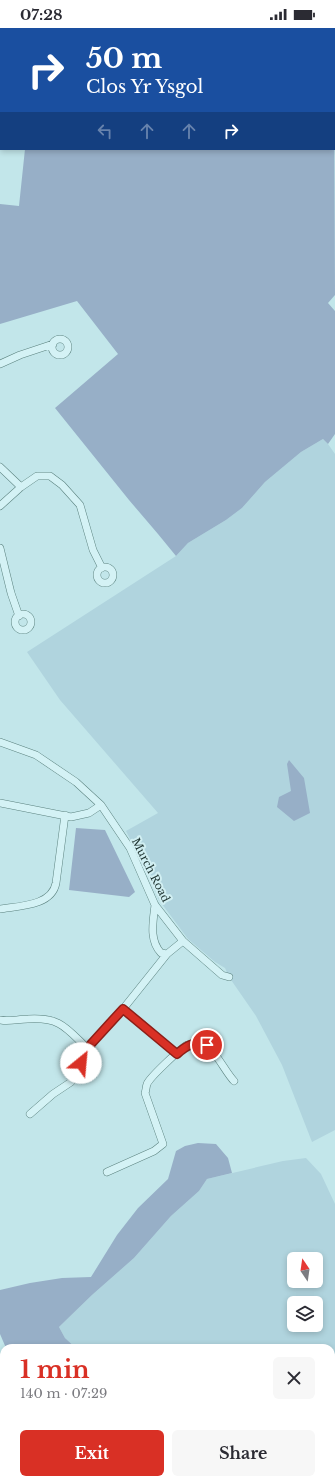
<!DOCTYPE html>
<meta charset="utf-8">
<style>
:root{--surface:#fff;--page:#f7f7f7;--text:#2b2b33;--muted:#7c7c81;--accent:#d93025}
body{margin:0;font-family:"Libre Baskerville",serif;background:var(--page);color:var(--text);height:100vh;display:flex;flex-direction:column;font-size:15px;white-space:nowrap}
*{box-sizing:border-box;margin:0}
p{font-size:13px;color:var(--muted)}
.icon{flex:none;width:22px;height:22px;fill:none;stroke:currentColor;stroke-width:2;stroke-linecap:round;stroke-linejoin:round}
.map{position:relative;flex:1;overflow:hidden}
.sheet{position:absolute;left:0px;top:1316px;width:335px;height:140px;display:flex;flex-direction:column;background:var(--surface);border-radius:12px 12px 0 0;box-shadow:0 2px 6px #0003}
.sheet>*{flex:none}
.banner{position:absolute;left:0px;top:0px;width:335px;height:122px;box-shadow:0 2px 6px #0003;background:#1a4fa0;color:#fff;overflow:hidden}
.needle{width:26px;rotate:347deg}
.buttons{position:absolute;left:287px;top:1224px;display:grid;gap:8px}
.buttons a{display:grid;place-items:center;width:36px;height:36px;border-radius:6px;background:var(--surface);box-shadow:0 2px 6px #0003;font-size:20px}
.pin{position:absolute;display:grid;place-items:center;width:34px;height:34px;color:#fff;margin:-17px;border:2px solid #fff;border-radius:50%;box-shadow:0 1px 4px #0007}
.me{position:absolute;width:44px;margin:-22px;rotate:28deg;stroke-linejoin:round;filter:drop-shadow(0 0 3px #0008)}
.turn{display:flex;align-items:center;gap:14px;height:84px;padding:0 20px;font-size:18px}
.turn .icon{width:52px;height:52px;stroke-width:2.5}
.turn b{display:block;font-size:28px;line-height:34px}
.lanes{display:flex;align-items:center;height:38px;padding:0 20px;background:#0003;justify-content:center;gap:20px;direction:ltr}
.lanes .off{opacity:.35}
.round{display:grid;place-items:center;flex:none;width:42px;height:42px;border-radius:6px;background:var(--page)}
.summary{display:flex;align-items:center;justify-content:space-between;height:68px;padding:0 20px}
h1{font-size:24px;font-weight:800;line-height:30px;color:var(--accent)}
.primary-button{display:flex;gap:8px;margin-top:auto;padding:8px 20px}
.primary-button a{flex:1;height:46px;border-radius:6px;background:var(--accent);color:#fff;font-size:16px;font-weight:800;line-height:46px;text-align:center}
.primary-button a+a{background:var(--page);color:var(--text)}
.status{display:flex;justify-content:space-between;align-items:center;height:28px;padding:0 20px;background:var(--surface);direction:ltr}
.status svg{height:11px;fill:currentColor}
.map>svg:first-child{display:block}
.farmland{fill:#b0d4de;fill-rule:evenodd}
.green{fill:#97afc7}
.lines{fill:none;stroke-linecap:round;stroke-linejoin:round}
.street-casing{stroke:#5b827f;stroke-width:8}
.street{stroke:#d4f2f5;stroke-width:7}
.route-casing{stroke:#8d1f18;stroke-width:10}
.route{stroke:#d93025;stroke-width:7}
.labels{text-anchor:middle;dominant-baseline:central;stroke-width:4;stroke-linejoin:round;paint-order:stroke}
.street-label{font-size:11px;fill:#1e3330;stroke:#d1eff2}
</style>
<div class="status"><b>07:28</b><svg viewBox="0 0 49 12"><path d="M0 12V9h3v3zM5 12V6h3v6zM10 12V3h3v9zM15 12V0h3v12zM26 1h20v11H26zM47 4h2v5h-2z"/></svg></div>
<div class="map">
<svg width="335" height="1456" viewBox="0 0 335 1456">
<rect width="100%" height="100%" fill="#c2e6ea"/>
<path class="farmland" d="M323 411 328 416 335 426V1102L312 1114 282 1037 256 988 229 949 225 940 215 934 188 911 159 872 151 852 126 803 158 785 60 672 27 624 176 528 188 515 226 492 242 480 265 454 301 424Z
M306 1130 321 1146 335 1176V1338L331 1340V1320H76L65 1310 59 1299 92 1267 134 1230 171 1188 199 1163 207 1151 283 1133ZM294 1231H316V1253H294ZM294 1275H316V1297H294Z
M335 1365V1428L331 1419V1369Z
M206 1452H325L326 1456H202Z"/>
<path class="green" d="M0 0H152V1H1L0 29Z
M334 36 335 267 328 275 335 283V406L328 416 323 411 301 424 265 454 242 480 226 492 188 515 176 528 158 506 129 472 55 380 118 326 77 273 0 296V176L19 178 25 121H334Z
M289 732 304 750 310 785 294 793 277 779 279 769 291 763 287 736Z
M76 800 105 802 135 864 129 869 69 862Z
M198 1115 216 1116 228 1130 232 1145 207 1151 199 1163 171 1188 134 1230 92 1267 59 1299 65 1310 76 1320H6L0 1306V1262L30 1255 62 1250 91 1249 117 1207 138 1180 168 1151 176 1123 185 1118Z
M0 1329 4 1331V1452H157L152 1456H0Z
M335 1338V1365L331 1369V1340Z
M331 1419 335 1428V1456H326L325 1452H331Z"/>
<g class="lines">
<g class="street-casing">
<path id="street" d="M52 319a8 8 0 1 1 16 0a8 8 0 1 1-16 0Z
M0 336 20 327 53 316
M0 439 21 459
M0 478 21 459 37 448H50L62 457 80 477 93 522 102 540
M0 520 11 565 19 588
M97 547a8 8 0 1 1 16 0a8 8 0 1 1-16 0Z
M15 594a8 8 0 1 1 16 0a8 8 0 1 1-16 0Z
M0 714 36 727 76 754 101 777 130 820 155 877 183 913 222 947 229 949
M0 775 71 789 89 785 101 777
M155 877C153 894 149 912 161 925L167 926 183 913
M0 881C19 878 52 878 56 855L65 787
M123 981 177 1026
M0 992C9 994 18 991 28 991 61 989 66 1000 88 1021
M30 1086 53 1066 71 1054 91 1016 123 981 167 926
M107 1144 154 1123 163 1116 145 1065C146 1063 146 1059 147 1056 150 1049 180 1021 187 1017 193 1015 200 1014 205 1017 214 1020 226 1045 234 1053"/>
</g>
<use href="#street" class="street"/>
</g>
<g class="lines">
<g class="route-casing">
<path id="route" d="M81 1035 91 1016 123 981 177 1026C187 1017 194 1013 207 1017"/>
</g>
<use href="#route" class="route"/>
</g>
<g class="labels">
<g class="street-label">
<text transform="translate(151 842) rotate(63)">Murch Road</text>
</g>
</g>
</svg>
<div class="buttons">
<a><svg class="needle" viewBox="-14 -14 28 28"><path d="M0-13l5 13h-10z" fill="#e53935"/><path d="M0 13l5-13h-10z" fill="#7c7c81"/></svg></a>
<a><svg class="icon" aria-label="layers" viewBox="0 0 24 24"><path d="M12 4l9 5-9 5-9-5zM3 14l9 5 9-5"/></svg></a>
</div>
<div class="pin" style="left:207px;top:1017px;background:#d93025"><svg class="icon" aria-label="arrive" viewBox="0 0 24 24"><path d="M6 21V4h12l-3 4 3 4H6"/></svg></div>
<svg class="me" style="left:81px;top:1035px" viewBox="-20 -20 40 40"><circle r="19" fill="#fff"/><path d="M0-13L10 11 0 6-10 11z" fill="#d93025"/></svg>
<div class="banner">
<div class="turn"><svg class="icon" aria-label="right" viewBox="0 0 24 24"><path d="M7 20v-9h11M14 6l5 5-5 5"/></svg><div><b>50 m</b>Clos Yr Ysgol</div></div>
<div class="lanes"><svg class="icon off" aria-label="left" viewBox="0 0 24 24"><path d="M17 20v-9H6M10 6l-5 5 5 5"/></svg><svg class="icon off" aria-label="ahead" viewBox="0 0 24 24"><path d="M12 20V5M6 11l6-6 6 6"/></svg><svg class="icon off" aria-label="ahead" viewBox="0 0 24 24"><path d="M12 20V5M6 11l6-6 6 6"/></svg><svg class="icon" aria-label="right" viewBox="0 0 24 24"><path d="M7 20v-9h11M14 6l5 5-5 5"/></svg></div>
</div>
<section class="sheet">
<div class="summary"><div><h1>1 min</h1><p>140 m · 07:29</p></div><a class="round"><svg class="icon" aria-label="close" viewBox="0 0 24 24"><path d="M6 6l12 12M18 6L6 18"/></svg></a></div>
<div class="primary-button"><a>Exit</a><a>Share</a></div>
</section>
</div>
